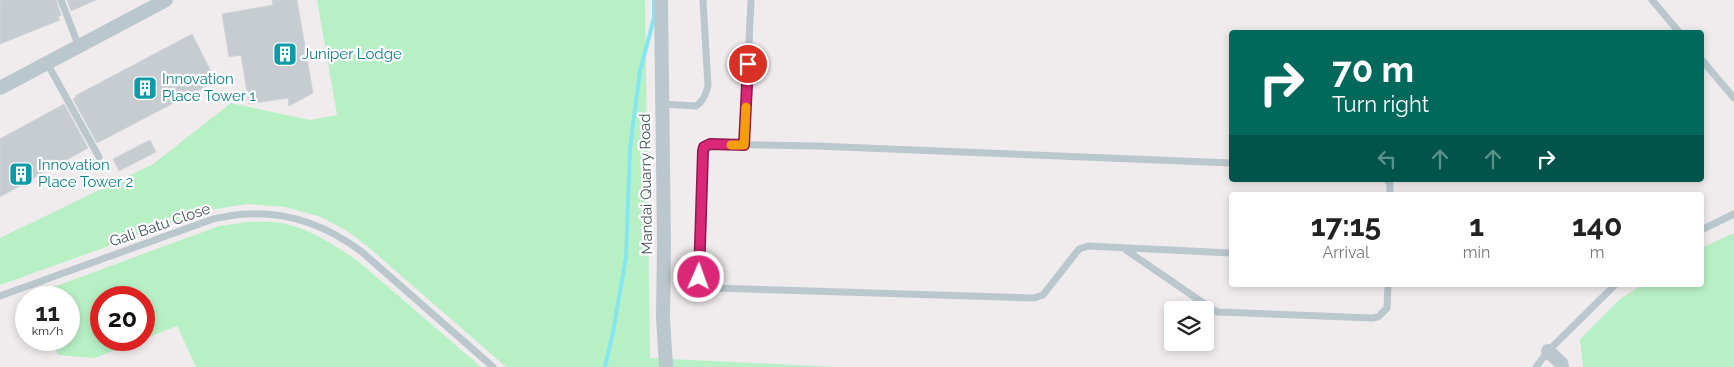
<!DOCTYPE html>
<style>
:root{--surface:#fff;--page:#f2f2f2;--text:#222;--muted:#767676}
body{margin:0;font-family:Raleway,sans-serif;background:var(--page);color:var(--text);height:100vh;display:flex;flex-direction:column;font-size:19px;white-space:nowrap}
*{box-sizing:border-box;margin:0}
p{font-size:16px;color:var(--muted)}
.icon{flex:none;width:28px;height:28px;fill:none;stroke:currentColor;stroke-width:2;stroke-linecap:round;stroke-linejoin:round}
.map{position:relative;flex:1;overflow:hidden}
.side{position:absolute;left:1229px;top:192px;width:475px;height:95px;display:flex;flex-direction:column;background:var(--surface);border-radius:5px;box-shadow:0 2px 8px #0003}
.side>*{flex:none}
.hud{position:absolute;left:1229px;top:30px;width:475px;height:152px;border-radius:5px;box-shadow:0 2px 8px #0003;background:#00695c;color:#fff;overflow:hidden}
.buttons{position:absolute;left:1164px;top:301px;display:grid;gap:10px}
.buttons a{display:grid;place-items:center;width:50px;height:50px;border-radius:5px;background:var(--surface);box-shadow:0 2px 8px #0003;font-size:25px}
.speed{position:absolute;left:15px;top:286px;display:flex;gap:10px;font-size:25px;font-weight:700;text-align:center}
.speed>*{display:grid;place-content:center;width:65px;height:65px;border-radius:50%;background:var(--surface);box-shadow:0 2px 8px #0003;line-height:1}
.speed small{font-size:12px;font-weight:400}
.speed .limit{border:8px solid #d22;background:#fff;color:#111}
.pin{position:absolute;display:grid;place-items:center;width:42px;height:42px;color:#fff;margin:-21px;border:2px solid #fff;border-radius:50%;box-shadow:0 1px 5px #0007}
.me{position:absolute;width:55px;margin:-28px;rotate:2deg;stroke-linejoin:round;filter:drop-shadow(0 0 4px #0008)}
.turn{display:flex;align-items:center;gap:18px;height:105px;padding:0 20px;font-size:22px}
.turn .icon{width:65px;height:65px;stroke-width:2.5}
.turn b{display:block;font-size:35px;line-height:42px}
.lanes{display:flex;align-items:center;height:48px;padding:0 20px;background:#0003;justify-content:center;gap:25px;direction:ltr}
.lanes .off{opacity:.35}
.eta{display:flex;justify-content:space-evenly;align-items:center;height:85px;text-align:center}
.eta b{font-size:30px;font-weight:700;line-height:35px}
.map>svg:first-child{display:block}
.green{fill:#b8f0c6}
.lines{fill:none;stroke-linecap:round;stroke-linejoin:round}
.stream{stroke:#84e6ee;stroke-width:4}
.building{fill:#c6ccd0;stroke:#d0d4d9}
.lane{stroke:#bac7cd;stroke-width:7}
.street{stroke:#bac7cd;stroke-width:14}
.route-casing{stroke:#8e194d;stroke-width:12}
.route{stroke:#db2777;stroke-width:9}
.slow{stroke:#f59e0b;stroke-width:9}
.labels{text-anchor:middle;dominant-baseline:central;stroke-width:4.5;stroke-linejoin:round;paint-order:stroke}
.culture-label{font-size:15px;fill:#0d838f;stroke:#fff;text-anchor:start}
.street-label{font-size:15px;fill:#44535b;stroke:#fff}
</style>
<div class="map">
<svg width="1734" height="367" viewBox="0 0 1734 367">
<rect width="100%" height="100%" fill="#f0eced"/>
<path class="green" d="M317 0H645L650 358 838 367H506L367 246 347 231 321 217 285 207 247 204 209 210 0 285V238L153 164 231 103 310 120 337 115Z
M247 222C259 222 271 221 282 223 311 229 334 245 358 261L481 367H196L177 326 144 339V298H101V340H141L95 358 58 355 51 340H69V298L33 297 32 295 219 226Z
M1734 233V367H1583L1580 339 1620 299 1642 285H1701V248Z"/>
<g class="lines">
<path class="stream" d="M605 367 613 332 626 257 630 148 640 71 654 18V0"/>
</g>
<path class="building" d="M0 0H56L61 15 58 17 60 20 0 44Z
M67 0H96L71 11Z
M272 0H297L313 93 289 106 288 98 249 104 241 55 229 57 222 14 273 5Z
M192 34 216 81 97 143 73 99 76 98 75 96Z
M64 104 88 148 0 197V139Z
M150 140 156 152 119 171 113 159Z"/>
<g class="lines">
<path class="lane" d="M61 0 79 47
M1652 0 1679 32
M1701 59 1734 98
M47 63 99 157
M661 104 696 106C703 102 706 94 708 86L703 0
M744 145 751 0
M1231 163 816 146 711 144 704 147 703 151 699 277C701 285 704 286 712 288L1034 298 1043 295 1079 249 1088 246 1231 253
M1387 180 1390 183V195
M1701 230 1734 214
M1126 250 1215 311 1219 312 1372 318 1378 317 1387 308 1388 285
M0 296 213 219C224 217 236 214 247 214 291 212 327 226 362 252L493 367
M1536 367 1548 351 1615 285"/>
<path class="street" d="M661 0 664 245 663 318 666 367
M0 88 166 0
M1548 351 1561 363 1562 367"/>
</g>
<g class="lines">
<g class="route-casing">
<path id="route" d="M699 277 703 151 704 147 710 144 744 145 748 64"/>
</g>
<use href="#route" class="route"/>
<path class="slow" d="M731 145H744L746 107"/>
</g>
<defs>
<g id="building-square" transform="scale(1.25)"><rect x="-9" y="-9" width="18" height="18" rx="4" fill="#0f9aa8" stroke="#fff"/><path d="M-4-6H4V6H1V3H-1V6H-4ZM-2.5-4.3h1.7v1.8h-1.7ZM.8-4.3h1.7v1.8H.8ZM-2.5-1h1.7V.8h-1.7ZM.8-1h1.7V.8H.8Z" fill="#fff"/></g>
</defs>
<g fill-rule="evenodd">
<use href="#building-square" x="285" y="54"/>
<use href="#building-square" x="145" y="88"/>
<use href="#building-square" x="21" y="174"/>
</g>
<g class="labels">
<g class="culture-label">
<text x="302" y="54">Juniper Lodge</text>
<text x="162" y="79">Innovation<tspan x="162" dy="17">Place Tower 1</tspan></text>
<text x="38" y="165">Innovation<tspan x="38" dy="17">Place Tower 2</tspan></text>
</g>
<g class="street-label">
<text transform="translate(646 184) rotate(-91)">Mandai Quarry Road</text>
<text transform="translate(160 225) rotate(-19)">Gali Batu Close</text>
</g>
</g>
</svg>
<div class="buttons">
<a><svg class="icon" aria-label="layers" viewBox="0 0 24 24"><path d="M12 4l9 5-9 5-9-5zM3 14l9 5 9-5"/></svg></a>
</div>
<div class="speed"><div>11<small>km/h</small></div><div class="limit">20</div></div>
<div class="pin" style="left:748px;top:64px;background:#d93025"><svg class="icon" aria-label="arrive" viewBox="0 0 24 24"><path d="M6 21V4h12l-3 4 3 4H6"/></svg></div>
<svg class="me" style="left:699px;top:277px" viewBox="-20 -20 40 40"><circle r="17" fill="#db2777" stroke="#fff" stroke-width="3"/><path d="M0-11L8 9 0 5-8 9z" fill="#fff"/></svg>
<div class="hud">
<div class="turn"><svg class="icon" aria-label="right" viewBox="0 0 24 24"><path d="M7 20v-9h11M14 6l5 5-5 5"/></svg><div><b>70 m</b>Turn right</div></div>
<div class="lanes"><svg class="icon off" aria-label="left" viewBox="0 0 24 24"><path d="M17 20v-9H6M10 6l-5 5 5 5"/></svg><svg class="icon off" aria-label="ahead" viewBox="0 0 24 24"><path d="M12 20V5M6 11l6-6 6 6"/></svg><svg class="icon off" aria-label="ahead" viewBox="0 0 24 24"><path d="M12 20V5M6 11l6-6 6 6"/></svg><svg class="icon" aria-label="right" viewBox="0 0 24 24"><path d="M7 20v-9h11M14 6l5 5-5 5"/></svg></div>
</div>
<section class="side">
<div class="eta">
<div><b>17:15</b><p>Arrival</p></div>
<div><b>1</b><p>min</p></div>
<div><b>140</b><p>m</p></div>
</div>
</section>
</div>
